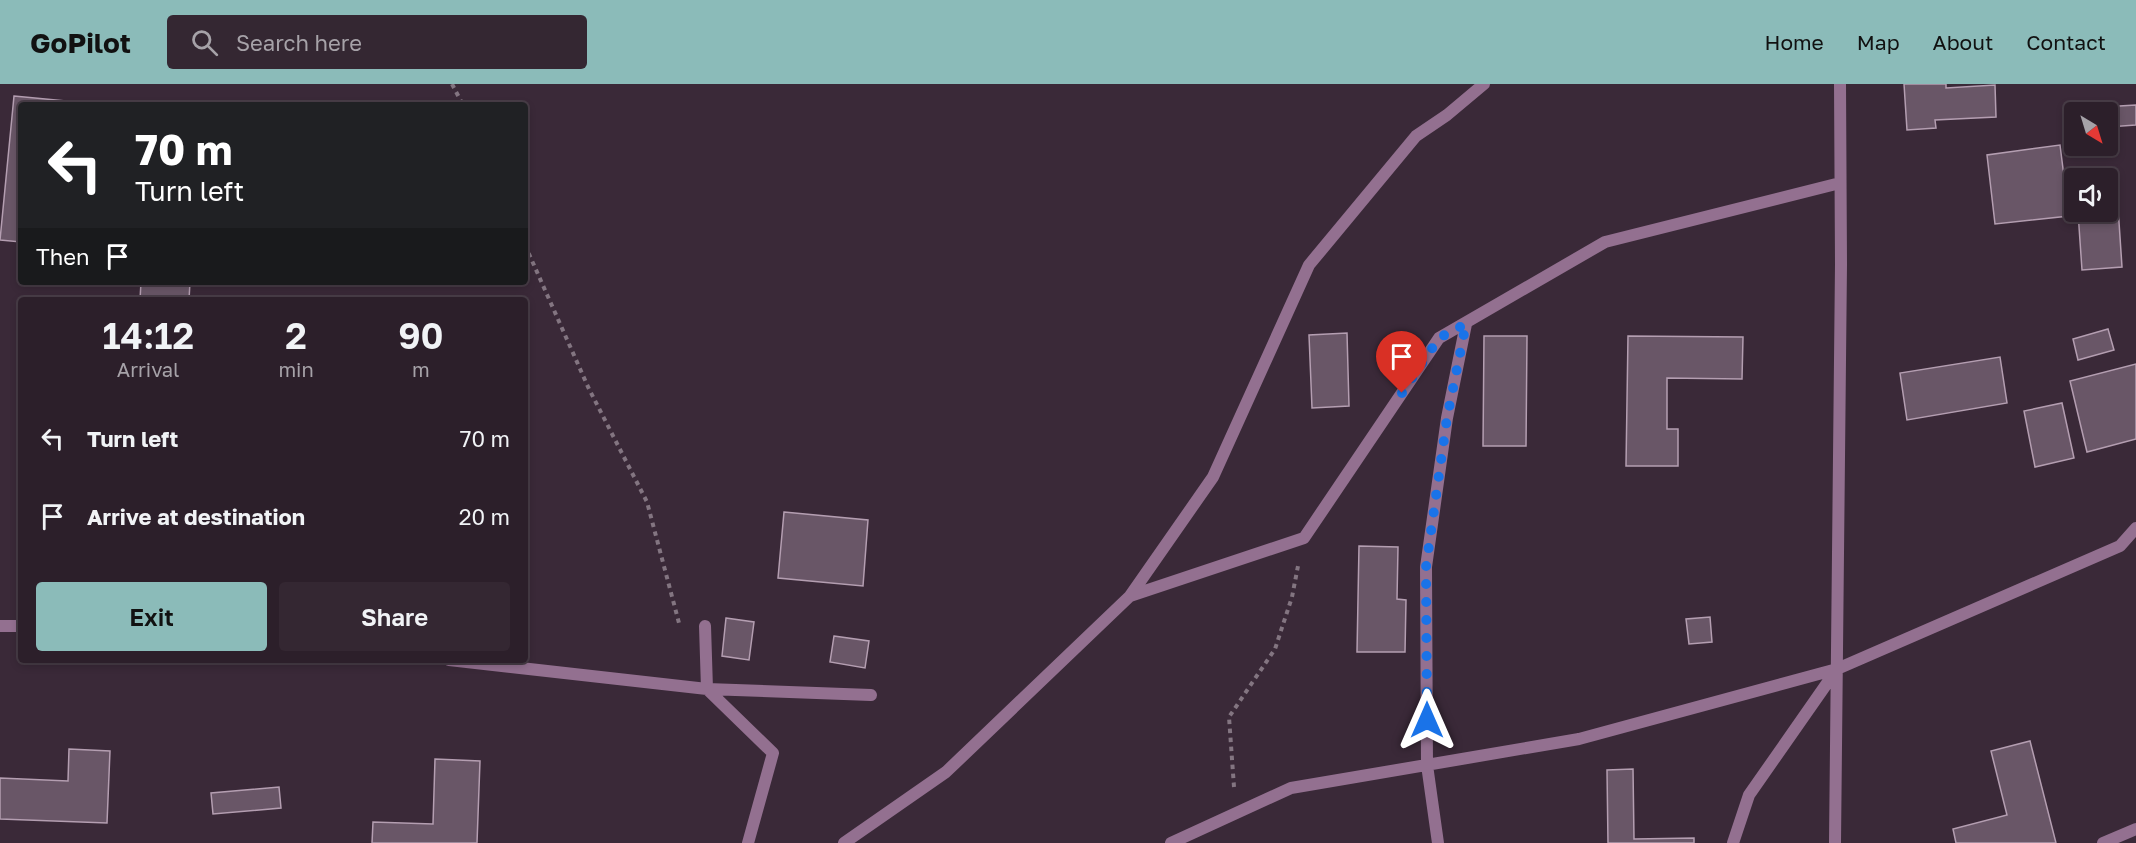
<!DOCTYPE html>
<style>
:root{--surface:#2c1f2a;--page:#342732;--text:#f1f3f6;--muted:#a6a2a8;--line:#483d47;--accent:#8bbbb9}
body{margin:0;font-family:"Golos Text",sans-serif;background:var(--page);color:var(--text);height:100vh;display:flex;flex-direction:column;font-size:22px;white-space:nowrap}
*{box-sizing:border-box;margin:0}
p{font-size:20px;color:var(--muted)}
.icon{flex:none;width:33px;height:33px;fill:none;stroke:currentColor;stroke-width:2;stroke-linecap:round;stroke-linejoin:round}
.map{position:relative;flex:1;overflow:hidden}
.details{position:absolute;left:18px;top:213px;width:510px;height:366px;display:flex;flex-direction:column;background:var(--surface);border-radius:6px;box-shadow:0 3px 9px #0003,0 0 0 2px var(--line)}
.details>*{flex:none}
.guide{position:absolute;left:18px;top:18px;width:510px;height:183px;border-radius:6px;box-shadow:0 3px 9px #0003,0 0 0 2px var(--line);background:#202124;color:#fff;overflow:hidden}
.needle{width:39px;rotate:142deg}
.controls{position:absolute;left:2064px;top:18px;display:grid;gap:12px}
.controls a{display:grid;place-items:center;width:54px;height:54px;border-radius:6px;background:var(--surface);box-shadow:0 3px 9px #0003,0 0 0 2px var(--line);font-size:30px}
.pin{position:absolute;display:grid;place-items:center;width:51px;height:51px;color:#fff;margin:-62px -26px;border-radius:50% 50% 50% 0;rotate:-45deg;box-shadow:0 0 6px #0007}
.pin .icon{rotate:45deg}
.me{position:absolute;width:66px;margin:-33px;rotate:0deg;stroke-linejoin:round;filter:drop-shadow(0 0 4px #0008)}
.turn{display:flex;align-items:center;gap:21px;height:126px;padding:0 18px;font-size:27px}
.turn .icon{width:78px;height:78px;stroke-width:2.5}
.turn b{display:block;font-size:42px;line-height:51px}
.then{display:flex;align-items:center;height:57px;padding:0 18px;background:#0003;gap:12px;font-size:22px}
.eta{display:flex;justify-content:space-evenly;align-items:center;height:102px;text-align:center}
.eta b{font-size:36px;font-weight:600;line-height:42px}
.cta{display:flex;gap:12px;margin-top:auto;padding:12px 18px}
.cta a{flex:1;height:69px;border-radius:6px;background:var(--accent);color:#111;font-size:24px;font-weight:600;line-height:69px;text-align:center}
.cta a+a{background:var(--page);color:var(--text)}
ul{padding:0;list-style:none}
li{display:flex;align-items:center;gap:18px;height:78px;padding:0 18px}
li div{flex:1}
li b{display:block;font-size:22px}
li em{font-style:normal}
header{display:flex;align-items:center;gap:36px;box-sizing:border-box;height:84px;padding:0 30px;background:var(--accent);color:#111}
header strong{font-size:28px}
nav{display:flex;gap:33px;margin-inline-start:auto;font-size:21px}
.search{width:420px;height:54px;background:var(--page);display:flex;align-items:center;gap:15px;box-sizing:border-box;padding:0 21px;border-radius:6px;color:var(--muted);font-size:22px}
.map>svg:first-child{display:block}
.building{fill:#695667;stroke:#b49eb1;stroke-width:1.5}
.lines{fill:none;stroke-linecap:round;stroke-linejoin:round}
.path{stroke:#837581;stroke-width:4;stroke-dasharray:4.5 4.5;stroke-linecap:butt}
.minor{stroke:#937090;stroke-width:12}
.route{stroke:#1a73e8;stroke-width:10;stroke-dasharray:0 18}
</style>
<header>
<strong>GoPilot</strong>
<div class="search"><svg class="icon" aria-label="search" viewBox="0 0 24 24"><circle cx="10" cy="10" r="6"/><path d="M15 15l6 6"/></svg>Search here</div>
<nav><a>Home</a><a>Map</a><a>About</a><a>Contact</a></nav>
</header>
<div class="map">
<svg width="2136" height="759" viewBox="0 0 2136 759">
<rect width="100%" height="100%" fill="#3a2938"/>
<path class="building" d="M1904 0H1946V4L1995 1 1996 33 1935 36 1936 44 1907 46Z
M14 12 108 21H21V158L0 156Z
M2136 21V41L2108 43V28H2103V23Z
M2060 61 2069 132 1995 140 1987 71Z
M2116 93 2122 183 2082 186 2078 128H2108V94H2095Z
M141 198H190L189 216H140Z
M2108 245 2114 266 2078 276 2073 255Z
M1347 249 1349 322 1312 324 1309 251Z
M1484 252H1527L1526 362H1483Z
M1628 252 1743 253 1742 295 1667 294V345H1678V382H1626Z
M2000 273 2007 319 1907 336 1900 289Z
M2136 280V355L2087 368 2070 297Z
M2062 319 2074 374 2035 383 2024 327Z
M784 428 868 436 863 502 778 494Z
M1359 462 1398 463 1397 515 1406 516 1405 568H1357Z
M1710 533 1712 558 1689 560 1686 535Z
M726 534 754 538 749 576 722 572Z
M834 552 869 557 865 584 830 578Z
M2030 657 2056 759H1956L1953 745 2007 731 1991 667Z
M69 665 110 667 107 739 0 735V694L68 697Z
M435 675 480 677 477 759H372L373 738 433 740Z
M1633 685 1634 755 1694 754V759H1608L1607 686Z
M279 703 281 724 213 730 211 709Z"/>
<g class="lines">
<path class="path" d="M452 0 463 21
M525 161 589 305 647 418 679 539
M1234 703 1229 633 1275 565 1292 513 1298 482"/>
<path class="minor" d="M1130 512 1213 393 1309 181 1416 52 1447 31 1484 0
M0 542H21
M705 542 707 605 773 669 748 759
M449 576 707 605 871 611
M844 759 946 688 1130 512 1304 454 1439 254 1605 158 1840 99
M1171 759 1291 704 1579 655 1837 585 2120 462 2136 444
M1438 759 1427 681 1426 483 1447 334 1466 240
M1733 759 1749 711 1837 585
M1835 759 1841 180 1840 0
M2103 759 2136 745"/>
</g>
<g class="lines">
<path class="route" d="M1402 309 1439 254 1466 240 1447 334 1426 483 1427 636"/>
</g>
</svg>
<div class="controls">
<a><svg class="needle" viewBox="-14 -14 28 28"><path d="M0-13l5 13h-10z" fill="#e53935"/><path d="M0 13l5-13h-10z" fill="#a6a2a8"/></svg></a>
<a><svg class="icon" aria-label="sound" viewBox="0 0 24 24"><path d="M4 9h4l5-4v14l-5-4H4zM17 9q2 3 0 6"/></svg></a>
</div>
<div class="pin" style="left:1402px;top:309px;background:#d93025"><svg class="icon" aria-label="arrive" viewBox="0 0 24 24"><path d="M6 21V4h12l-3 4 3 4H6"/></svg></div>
<svg class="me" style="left:1427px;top:636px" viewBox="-20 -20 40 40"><path d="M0-17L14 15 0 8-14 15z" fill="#1a73e8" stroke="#fff" stroke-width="4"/></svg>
<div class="guide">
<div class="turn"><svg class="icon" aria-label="left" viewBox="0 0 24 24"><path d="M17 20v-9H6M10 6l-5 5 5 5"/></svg><div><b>70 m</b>Turn left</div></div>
<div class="then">Then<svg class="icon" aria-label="arrive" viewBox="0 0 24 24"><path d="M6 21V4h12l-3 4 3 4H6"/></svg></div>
</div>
<section class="details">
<div class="eta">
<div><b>14:12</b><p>Arrival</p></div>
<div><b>2</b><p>min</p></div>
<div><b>90</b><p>m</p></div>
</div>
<ul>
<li><svg class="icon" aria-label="left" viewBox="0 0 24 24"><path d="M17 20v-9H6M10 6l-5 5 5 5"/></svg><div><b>Turn left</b></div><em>70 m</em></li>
<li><svg class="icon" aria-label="arrive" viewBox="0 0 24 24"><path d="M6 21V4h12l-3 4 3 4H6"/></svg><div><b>Arrive at destination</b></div><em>20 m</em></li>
</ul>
<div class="cta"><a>Exit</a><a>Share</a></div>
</section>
</div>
